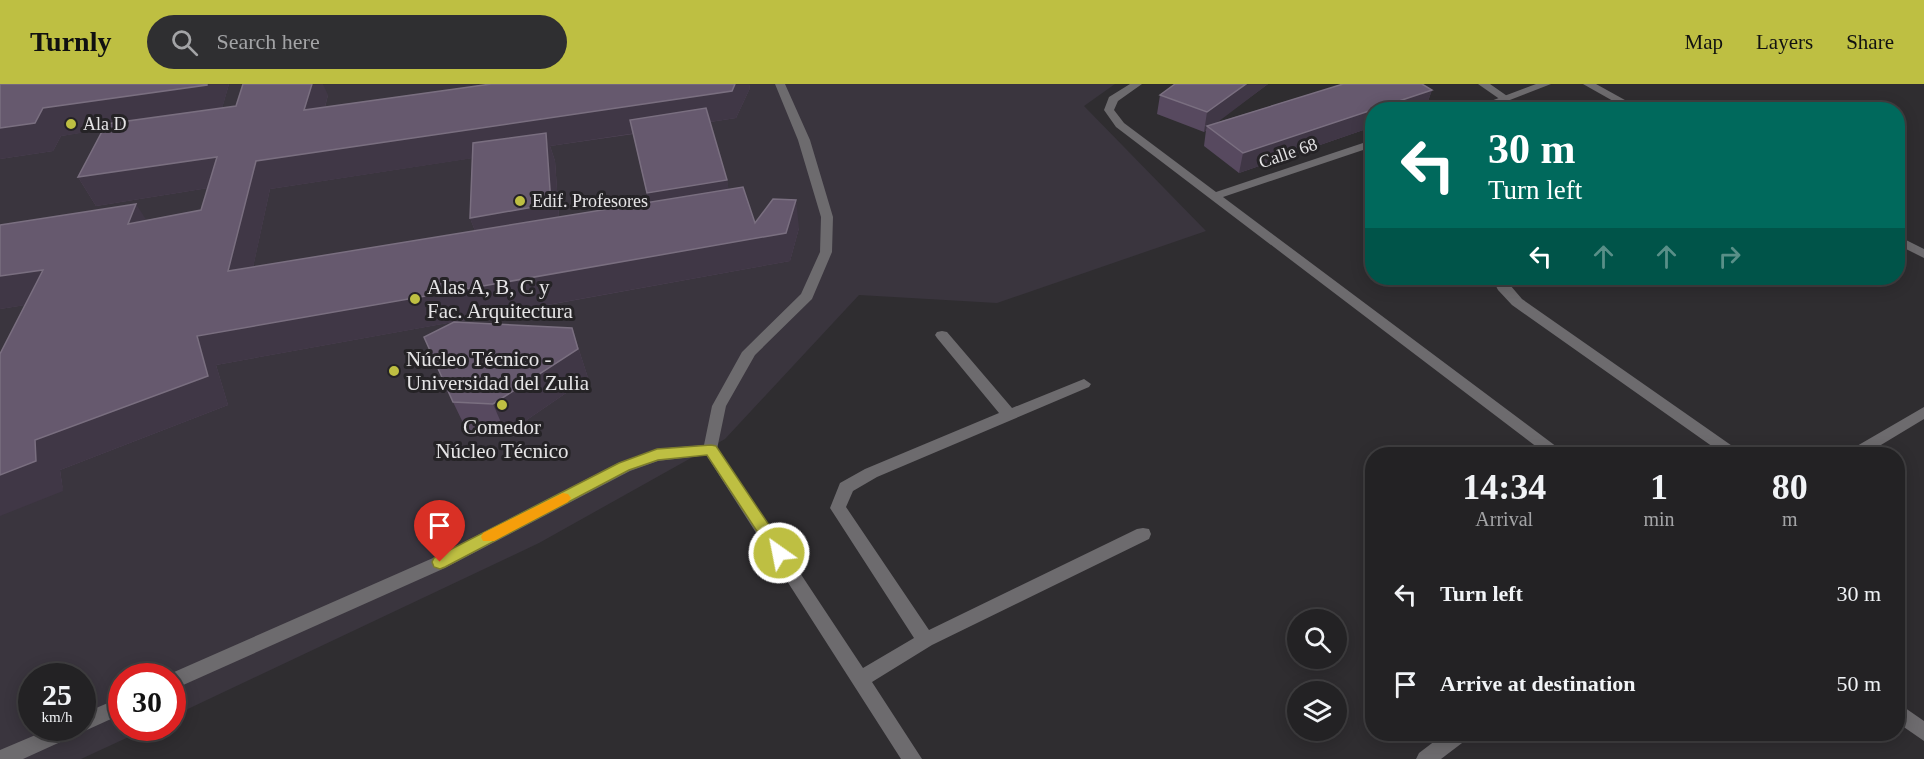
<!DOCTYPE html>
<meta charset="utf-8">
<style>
:root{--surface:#232224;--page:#2f2f31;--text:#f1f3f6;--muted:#a3a4a6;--line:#403f41;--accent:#bebf42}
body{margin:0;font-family:Georgia,serif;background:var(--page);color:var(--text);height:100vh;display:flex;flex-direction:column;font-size:22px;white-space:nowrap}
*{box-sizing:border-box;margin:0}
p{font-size:20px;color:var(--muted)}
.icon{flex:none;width:33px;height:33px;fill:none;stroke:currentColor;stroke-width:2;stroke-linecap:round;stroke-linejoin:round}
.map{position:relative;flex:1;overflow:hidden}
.drawer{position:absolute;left:1365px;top:363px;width:540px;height:294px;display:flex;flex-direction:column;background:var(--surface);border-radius:24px;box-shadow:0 3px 15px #0003,0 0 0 2px var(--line)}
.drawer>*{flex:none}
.hud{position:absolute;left:1365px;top:18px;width:540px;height:183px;border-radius:24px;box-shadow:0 3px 15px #0003,0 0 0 2px var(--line);background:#00695c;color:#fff;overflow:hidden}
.tools{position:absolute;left:1287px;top:525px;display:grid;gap:12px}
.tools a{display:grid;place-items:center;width:60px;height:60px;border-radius:50%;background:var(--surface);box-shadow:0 3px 15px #0003,0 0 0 2px var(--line);font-size:30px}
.speed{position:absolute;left:18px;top:579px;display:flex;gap:12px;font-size:30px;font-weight:700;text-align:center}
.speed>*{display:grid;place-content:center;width:78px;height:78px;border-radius:50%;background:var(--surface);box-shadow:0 3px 15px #0003,0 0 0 2px var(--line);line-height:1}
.speed small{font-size:15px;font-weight:400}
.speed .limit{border:9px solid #d22;background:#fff;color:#111}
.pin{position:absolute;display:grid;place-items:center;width:51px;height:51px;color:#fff;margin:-62px -26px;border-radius:50% 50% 50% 0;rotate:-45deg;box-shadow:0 0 6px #0007}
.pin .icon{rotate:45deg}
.me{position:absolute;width:66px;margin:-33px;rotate:327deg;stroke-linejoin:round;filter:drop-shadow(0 0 4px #0008)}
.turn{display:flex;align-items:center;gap:21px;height:126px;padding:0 24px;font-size:27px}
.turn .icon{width:78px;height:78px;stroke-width:2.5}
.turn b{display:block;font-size:42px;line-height:51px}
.lanes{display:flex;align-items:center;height:57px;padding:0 24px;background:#0003;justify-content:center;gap:30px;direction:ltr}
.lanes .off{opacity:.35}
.eta{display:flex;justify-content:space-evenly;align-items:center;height:102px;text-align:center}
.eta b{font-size:36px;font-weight:700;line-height:42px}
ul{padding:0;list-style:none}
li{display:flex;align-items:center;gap:18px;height:90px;padding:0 24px}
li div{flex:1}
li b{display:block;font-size:22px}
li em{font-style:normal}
header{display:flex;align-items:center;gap:36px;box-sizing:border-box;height:84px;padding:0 30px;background:var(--accent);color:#111}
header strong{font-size:28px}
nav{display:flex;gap:33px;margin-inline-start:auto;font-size:21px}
.search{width:420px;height:54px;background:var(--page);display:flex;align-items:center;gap:15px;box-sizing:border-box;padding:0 21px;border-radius:33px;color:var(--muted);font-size:22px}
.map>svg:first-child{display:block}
.built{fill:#3a353e;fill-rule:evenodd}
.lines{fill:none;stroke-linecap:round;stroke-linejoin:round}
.service{fill:#6d6b6e;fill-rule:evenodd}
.minor{fill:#6d6b6e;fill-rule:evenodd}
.wall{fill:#57495f;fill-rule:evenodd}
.shaded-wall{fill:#403746}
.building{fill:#66596e;stroke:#7a6f80;stroke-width:1.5}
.route{fill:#bebf42;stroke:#7c7c2b;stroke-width:1.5}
.slow{fill:#f59e0b}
.poi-dot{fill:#bebf42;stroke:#252326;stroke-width:2}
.labels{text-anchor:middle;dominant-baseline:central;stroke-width:6;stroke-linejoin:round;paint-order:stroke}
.far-poi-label{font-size:18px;fill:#e5e4e6;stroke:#252326;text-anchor:start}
.far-street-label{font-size:18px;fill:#e5e4e6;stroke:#252326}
.poi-label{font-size:21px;fill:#e5e4e6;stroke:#252326;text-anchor:start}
</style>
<header>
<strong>Turnly</strong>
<div class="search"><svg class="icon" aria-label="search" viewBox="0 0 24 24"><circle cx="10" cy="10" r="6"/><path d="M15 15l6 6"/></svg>Search here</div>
<nav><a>Map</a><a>Layers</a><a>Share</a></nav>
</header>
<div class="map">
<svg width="1924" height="675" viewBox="0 0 1924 675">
<rect width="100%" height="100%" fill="#2f2d30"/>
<path class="built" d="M0 0H1115L1084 22 1206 147 997 219 859 211 725 355 539 459 173 632 172 592H122V644H148L81 675H0ZM32 592H82V644H32Z"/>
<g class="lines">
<path class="service" d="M775 0H785L810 56 833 133 832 168 812 215 755 271 726 322 716 370 658 377 630 387 445 484 172 606V592H165L433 474 618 379 657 365 704 361 712 322 742 268 801 210 820 168 821 133 798 56Z
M1478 0H1490L1510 14 1501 16Z
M122 613V630L23 675H0V666L52 644H82V630Z"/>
<path class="minor" d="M1130 0H1142L1118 17 1114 26 1124 39 1216 108 1372 56V63L1223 113 1561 366 1563 370H1546L1116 43 1104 26 1109 13Z
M1536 0H1551L1484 26H1467Z
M1583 0H1596L1643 26H1629Z
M1898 152 1924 165V174L1898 161Z
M1492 194H1504L1522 215 1738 366 1740 370H1723L1512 221 1498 206Z
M942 247 947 248 1012 324 1079 297 1084 295 1091 300 1089 303 877 393 853 407 846 423 929 546 1137 445 1143 444 1149 445 1151 450 1149 455 932 561 872 598 922 675H901L703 366 706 362H716L863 584 914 554 830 424 840 399 865 385 999 329 937 254 935 251 937 248Z
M1924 323V335L1866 370H1848L1850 366Z
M1898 619 1924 637V657L1898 639Z
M1444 650H1469L1466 656 1441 675H1416L1419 669Z"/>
</g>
<path class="wall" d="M0 0H229L222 24 328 11 325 23 490 0H749L750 4 736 34 710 38 727 96 728 106 755 139 799 144 790 177 455 238 572 244 588 294 506 350 467 347 453 318V238L216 281 228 321 60 386 63 407 25 221 0 225V141L147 136 201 126 208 104 96 122 78 93 103 45 61 52 53 67 0 75ZM633 50 649 119 559 133 555 77 550 62ZM472 74 470 134 475 147 253 183 270 105Z
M1175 0H1268L1215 39 1343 0H1422L1432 6 1425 25 1372 26V43L1239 89 1204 62 1206 46 1204 48 1157 30 1160 11Z"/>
<path class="shaded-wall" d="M207 0H229L221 28 61 52 53 67 0 75V44L43 24Z
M312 0H323L328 11 317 53 304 26Z
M735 0H749L750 4 736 34 550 62 555 77 560 148 481 162 470 134 547 63 270 105 246 216 228 187 256 77Z
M1246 0H1268L1210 44 1207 42 1206 46 1204 48 1207 28Z
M1432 6 1425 25 1424 26H1373Z
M1372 26V43L1239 89 1243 69Z
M217 73 233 100 96 122 78 93Z
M727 96 732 124 653 138 647 109Z
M796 116 799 144 790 177 216 281 228 321 60 386 63 407 0 432V391L35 356 197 252 786 149Z
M136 120 154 148 128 140Z
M43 186 64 215 0 225V192Z
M572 244 588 294 506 350 493 320Z"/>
<path class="building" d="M0 0H207V1L43 24 35 39 0 44Z
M243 0H312L304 26 491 0H735L732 7 256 77 228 187 743 103 755 139 773 115 796 116 786 149 197 252 208 292 35 356 36 377 0 391V270L43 186 0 192V141L136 120 128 140 201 126 217 73 78 93 106 40 236 22Z
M1175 0H1246L1207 28 1160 11Z
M1343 0H1422L1432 6 1243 69 1207 42Z
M706 24 727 96 647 109 630 36Z
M546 49 551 120 470 134 473 59Z
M454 238 572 244 578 265 493 320 453 318 424 253Z"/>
<path class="route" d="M711 361 716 362 785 465 787 469 785 473H774L707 371 658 376 629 386 445 483 440 485 434 483 432 478 434 474 619 379 657 365Z"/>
<path class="slow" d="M563 409 568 410 571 414 568 418 494 457H483L481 453 483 449Z"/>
<g class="poi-dot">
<circle cx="71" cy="40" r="6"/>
<circle cx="520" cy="117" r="6"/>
<circle cx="415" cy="215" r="6"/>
<circle cx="394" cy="287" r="6"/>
<circle cx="502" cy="321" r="6"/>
</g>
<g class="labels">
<g class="far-poi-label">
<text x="83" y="40">Ala D</text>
<text x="532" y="117">Edif. Profesores</text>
</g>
<g class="far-street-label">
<text transform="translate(1288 69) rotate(-19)">Calle 68</text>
</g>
<g class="poi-label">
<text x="427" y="203">Alas A, B, C y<tspan x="427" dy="24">Fac. Arquitectura</tspan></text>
<text x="406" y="275">Núcleo Técnico -<tspan x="406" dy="24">Universidad del Zulia</tspan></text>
<text x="502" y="343" text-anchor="middle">Comedor<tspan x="502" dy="24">Núcleo Técnico</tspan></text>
</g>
</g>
</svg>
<div class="tools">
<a><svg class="icon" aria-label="search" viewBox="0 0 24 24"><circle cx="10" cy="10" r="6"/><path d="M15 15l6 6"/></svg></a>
<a><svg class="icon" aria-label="layers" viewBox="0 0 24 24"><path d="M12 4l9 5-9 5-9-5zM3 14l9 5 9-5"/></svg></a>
</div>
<div class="speed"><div>25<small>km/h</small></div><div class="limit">30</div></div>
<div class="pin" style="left:440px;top:478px;background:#d93025"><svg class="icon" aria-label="arrive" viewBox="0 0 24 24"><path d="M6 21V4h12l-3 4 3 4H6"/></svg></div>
<svg class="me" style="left:779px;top:469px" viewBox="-20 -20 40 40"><circle r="17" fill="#bebf42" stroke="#fff" stroke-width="3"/><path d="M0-11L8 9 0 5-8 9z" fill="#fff"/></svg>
<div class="hud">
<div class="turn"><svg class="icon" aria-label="left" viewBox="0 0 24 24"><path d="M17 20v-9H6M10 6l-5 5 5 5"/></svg><div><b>30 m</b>Turn left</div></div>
<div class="lanes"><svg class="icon" aria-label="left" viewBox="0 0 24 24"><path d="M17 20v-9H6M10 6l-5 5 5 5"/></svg><svg class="icon off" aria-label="ahead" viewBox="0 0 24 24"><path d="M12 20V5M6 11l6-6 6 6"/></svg><svg class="icon off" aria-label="ahead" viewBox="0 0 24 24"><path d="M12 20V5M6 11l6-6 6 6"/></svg><svg class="icon off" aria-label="right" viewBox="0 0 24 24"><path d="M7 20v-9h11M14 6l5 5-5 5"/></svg></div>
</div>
<section class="drawer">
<div class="eta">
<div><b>14:34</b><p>Arrival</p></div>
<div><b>1</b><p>min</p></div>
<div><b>80</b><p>m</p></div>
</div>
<ul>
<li><svg class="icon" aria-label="left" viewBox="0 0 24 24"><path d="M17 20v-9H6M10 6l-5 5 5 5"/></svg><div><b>Turn left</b></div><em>30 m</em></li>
<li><svg class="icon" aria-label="arrive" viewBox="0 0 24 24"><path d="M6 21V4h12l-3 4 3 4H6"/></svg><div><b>Arrive at destination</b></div><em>50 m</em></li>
</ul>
</section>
</div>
